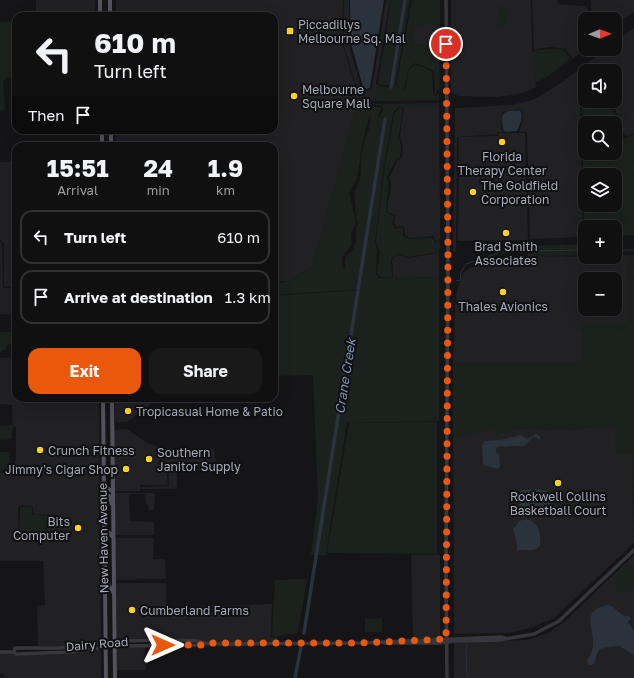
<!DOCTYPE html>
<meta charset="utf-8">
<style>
:root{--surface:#101011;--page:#19191a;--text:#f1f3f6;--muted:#9c9d9f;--line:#303031;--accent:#ea580c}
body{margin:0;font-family:"Golos Text",sans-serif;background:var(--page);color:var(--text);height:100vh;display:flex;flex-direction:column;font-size:15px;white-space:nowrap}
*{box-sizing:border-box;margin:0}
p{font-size:13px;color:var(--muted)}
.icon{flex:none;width:22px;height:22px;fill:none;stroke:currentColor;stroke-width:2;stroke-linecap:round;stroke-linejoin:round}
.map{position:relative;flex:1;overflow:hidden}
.sheet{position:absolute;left:12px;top:142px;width:266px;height:260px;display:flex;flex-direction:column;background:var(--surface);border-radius:12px;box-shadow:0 4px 16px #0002,0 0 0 1px var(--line)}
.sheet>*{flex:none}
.hud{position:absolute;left:12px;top:12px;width:266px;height:122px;border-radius:12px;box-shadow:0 4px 16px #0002,0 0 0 1px var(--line);background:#101011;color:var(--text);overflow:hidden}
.needle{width:26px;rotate:89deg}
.controls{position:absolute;left:578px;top:12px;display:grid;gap:8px}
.controls a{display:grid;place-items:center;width:44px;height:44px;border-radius:8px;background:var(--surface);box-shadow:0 4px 16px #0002,0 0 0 1px var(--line);font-size:20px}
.pin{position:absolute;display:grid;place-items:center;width:34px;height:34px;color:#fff;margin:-17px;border:2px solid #fff;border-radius:50%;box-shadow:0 1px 4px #0007}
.me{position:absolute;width:44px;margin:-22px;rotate:90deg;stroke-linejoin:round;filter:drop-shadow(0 0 3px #0008)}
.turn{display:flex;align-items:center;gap:14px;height:84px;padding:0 16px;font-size:18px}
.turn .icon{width:52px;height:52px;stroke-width:2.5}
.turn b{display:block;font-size:28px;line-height:34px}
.then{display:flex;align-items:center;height:38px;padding:0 16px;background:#0003;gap:8px;font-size:15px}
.eta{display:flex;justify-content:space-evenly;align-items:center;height:68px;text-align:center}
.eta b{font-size:24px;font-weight:700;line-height:28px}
.button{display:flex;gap:8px;margin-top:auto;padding:8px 16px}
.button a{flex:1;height:46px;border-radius:12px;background:var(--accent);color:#fff;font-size:16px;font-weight:700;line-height:46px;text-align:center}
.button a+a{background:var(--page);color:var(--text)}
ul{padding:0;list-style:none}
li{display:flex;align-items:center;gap:12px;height:54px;margin:0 8px 6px;padding:0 8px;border:2px solid var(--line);border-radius:12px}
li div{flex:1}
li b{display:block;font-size:15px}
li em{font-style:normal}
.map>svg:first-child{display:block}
.built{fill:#212124;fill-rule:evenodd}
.green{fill:#1b221d;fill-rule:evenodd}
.water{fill:#2a323c}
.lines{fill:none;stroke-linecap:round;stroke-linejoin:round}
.stream{stroke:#2a323c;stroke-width:1}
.canal{stroke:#2a323c;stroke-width:3.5}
.tertiary{stroke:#36363c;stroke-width:3.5}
.primary{stroke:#51525c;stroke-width:4}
.route{stroke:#ea580c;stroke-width:7;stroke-dasharray:0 12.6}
.poi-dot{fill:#ffd125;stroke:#101012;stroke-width:1.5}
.labels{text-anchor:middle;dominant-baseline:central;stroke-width:4;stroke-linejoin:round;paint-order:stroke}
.poi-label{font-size:12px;fill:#a6a9b8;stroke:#101012;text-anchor:start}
.street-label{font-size:12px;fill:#a6a9b8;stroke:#101012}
.water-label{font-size:13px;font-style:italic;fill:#7a93b6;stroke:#101012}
</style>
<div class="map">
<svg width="634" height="678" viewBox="0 0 634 678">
<rect width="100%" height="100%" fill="#151517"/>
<path class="built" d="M36 0H95V16H36Z
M116 0H343L342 43 359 98 312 267 288 281 274 282V146H116V130H274V16H116Z
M344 0H349L350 49 361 87 364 90 367 91 372 88 386 0H390L376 84 378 85 375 101H360V98L343 43Z
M451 0H531L532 53 536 87 523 93 497 97 458 96 453 93 451 90Z
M532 0H557L558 4 564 5 586 6 588 1 587 7 590 19H585V49L559 69 572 58 565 49 551 47 536 49 534 50Z
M591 0H634V12L615 24V19H594L591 7Z
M420 25H440L439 50 423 44 414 45 412 41 414 26Z
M634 28V133L627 136 622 132 616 120 617 114 614 108 582 102 580 103 583 237 530 239 527 133 525 132H519L523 119V112L520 109 502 112 501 128 503 132H498L497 134 457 137 456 252 453 251 455 108 511 105 529 101 542 95 561 83 583 67 605 49H615V42ZM585 71H615V101H585Z
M439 105 440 214V239L436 241 433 236 410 238 405 235 404 226 396 227 394 222 396 215 390 213 387 210 388 202 390 193 391 184 389 178 398 160 402 157 403 148 400 135 404 107H398L393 113 394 106Z
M499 133H525L528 240 458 241 459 137 498 136Z
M0 162H16V286H4V244L0 240Z
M0 242 2 244 3 287 4 288H16V333L13 332 12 315 0 314Z
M377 250 376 274 379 278 393 277 392 260 397 255 409 258 437 253 439 252V277L374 279Z
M615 255H627V323L581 362H453L455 311 457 290 463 273 470 268 493 259 507 256 615 257ZM585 279H615V309H585Z
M12 357V380H16V398H99L101 641 60 646H38L37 606 45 605 43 561H0V473H10L11 472V466L15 462 16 457V427L13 426 14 422 12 405 0 404V358ZM20 505 33 506V514L57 515 56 519 48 520V537H18V507Z
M115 398H159L127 422H115Z
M593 427H615L632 454 634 543 554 618 531 628 509 633 454 634 453 438 492 428 497 434 516 429 534 428 553 430H569Z
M127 429 147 443 163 449H214L217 470 166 469 168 485H140V491H112V430Z
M168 470H177V489H141V487L169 486Z
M115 493H155L154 510H149L148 505 146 504 145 494H131L129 495 130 521 154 522V535H115Z
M115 538H154L153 559H165L166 579 116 580Z
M411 555H440V638H413Z
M634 555V678H454V643L527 640 548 633 565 621Z
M116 583H166V607L272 604 271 637 272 638 277 637V642H207L174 638 117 639Z
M207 645 277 646 145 648 146 670H117V647H202Z
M101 650V678H4V674H0V653H13L16 655H48Z"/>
<path class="green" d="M391 0H403L389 86 378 84Z
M404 0H410L395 86 405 91 409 69 415 65 423 67 432 72 433 92 435 97 439 92V100L375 101 378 85 389 88 391 86Z
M412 0H440V25H420L414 26 412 41 414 45 423 44 439 50 440 87 435 95 434 71 424 66 415 63 408 69 404 90 396 86Z
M507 6 509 8C509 13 507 15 506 19 505 22 507 25 505 28H498C500 22 501 14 497 9V7Z
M16 21V122L12 76 3 81 5 109 0 111V22Z
M551 49 564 50 570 58C560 67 548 79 535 82L532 53 536 50Z
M439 103V105L394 107 383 172 375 241 377 250 374 279 439 277V421L347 423 326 553 327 555H311L318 498 313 375 274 376V296L359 290 385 121 384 117 380 116 383 110 382 106 375 105V104Z
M582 104 613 110 616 114 615 120 624 139 634 134V235L615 236V227H585L584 236ZM585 123H615V153H585ZM585 175H615V205H585Z
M361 106 381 107V110L377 116 383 118V121L358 289 274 295V283C288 284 300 274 312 267L356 109ZM371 116C370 121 370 127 368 131 366 138 363 144 362 152 360 165 363 181 354 191L356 217 358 224C353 234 360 247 348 254L345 259V269L342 267V257L352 245 351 233 356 222 349 192 357 179 362 145 369 117Z
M399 108H403L399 135 401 148 400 157 396 159 387 177C391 189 386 199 386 210L389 214 394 216 392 222 395 229 403 227V236L410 239 433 238 435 243 439 240 441 248 437 252 408 257 397 254 391 259 392 277H380L377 274 380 252 376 241 384 172 394 114Z
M585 244V255L527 256 531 246Z
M627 255H634V511L632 454H615V427H593L569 430H553L534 428 516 429 497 434 492 429 453 438V362H581L582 325 627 323Z
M0 332H10L16 334V355H15L13 344 7 345 5 350 0 352Z
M12 407 14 422 11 439 0 440V426L12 425Z
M437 422V554L327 553 349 423Z
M0 452H6L9 454 10 471H0Z
M20 507H32V515L56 516 55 518H47L46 537 19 536Z
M632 565 634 568V587C629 592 624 593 618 593L615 587 617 584 613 578 625 567Z
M307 579 298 633 272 637 275 580Z
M382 618V632H365V619Z"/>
<path class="water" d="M350 0H384L370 88 367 89 363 87 351 44Z
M520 110C524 117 520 124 517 131L506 132 504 131C502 126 500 114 506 112 509 110 516 111 520 110Z
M536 434 540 436V439L533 437 524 446H508L506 447 501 446 496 448V453L499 454 500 466 498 469 483 465 482 445 485 441 501 440 521 435 527 439Z
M539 489 547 491C548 493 550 494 551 496 554 503 547 515 539 516 534 517 518 514 519 505 519 504 521 502 522 500L519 498V493L522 490Z
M526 519C540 523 541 533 540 546L534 550H523L517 551V544L513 529 519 521Z
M609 605 613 607 624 616H628L631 618 628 622 634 631V655L619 646 608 647 600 649 597 653 595 663 592 665H589L587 661C589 657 592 652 593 647 595 628 579 610 609 605Z"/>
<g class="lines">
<path class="stream" d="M619 250H634
M530 251 585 250
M456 281 460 280 461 272 466 264 501 252 520 251
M467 678 466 649 468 644"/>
<path class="canal" d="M391 87 405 0
M304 633 385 119
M295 678 301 647"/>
<path class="tertiary" d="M446 0 448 256 446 568 447 678
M384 643H439L456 641 499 640 534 634 559 621 634 550
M0 652H14L16 654 71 652 115 646 202 645 205 643
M14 652 15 648H60L112 641 174 640 197 641 205 643 230 644 360 643 501 637 505 638"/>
<path class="primary" d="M100 0V16
M110 0V16
M102 130V146
M111 130V146
M103 398 106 678
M112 398 115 678
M104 482 107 488 112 491
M103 492 109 496 112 504
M105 526 107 531 113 537
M105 582 108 584 113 592"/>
</g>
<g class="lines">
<path class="route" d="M163 645H202L206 643H360L446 639 448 256 446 44"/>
</g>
<g class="poi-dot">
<rect x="286" y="27" width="8" height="8" rx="2"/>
<circle cx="294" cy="96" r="4"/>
<circle cx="502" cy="142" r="4"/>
<circle cx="473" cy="192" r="4"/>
<circle cx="506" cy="233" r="4"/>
<circle cx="503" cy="292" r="4"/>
<circle cx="128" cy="411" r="4"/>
<circle cx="40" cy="450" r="4"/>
<circle cx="149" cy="459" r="4"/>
<circle cx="126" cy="469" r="4"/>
<circle cx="558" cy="483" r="4"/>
<circle cx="78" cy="528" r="4"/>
<circle cx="132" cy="610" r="4"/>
</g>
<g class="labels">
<g class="poi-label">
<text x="298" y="24">Piccadillys<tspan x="298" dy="14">Melbourne Sq. Mal</tspan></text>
<text x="302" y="89">Melbourne<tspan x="302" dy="14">Square Mall</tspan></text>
<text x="502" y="156" text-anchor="middle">Florida<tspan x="502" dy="14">Therapy Center</tspan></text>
<text x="481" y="185">The Goldfield<tspan x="481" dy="14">Corporation</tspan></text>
<text x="506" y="246" text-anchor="middle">Brad Smith<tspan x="506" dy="14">Associates</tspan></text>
<text x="503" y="306" text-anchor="middle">Thales Avionics</text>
<text x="136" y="411">Tropicasual Home &amp; Patio</text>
<text x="48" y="450">Crunch Fitness</text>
<text x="157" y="452">Southern<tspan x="157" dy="14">Janitor Supply</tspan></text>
<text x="118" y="469" text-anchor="end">Jimmy's Cigar Shop</text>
<text x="558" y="496" text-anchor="middle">Rockwell Collins<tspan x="558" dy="14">Basketball Court</tspan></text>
<text x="70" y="521" text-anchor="end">Bits<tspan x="70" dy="14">Computer</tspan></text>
<text x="140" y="610">Cumberland Farms</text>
</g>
<g class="street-label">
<text transform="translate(103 538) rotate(-91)">New Haven Avenue</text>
<text transform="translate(97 644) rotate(-5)">Dairy Road</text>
</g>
<g class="water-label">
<text transform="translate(345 376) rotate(-81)">Crane Creek</text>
</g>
</g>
</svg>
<div class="controls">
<a><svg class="needle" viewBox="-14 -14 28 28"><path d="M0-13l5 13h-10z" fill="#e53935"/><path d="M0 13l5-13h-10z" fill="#9c9d9f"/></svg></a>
<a><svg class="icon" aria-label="sound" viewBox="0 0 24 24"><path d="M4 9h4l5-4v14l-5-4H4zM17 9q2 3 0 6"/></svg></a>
<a><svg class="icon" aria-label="search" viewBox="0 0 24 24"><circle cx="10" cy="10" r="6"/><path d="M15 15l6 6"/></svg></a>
<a><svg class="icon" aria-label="layers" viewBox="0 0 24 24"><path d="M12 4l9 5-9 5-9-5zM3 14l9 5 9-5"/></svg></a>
<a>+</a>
<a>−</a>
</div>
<div class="pin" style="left:446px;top:44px;background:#d93025"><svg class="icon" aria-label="arrive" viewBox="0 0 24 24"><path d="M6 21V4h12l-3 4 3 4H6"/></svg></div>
<svg class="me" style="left:163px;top:645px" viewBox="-20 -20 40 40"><path d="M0-17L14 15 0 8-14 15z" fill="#ea580c" stroke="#fff" stroke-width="4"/></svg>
<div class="hud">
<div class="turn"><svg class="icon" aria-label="left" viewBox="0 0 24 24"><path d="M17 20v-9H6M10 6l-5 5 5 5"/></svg><div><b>610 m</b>Turn left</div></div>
<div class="then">Then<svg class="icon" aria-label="arrive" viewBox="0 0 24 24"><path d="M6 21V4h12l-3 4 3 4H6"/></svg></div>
</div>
<section class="sheet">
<div class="eta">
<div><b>15:51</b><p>Arrival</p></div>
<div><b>24</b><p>min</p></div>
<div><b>1.9</b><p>km</p></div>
</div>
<ul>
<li><svg class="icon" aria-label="left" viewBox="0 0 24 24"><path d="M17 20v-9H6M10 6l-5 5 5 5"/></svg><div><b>Turn left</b></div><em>610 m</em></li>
<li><svg class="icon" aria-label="arrive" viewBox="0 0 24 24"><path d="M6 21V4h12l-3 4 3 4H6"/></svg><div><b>Arrive at destination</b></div><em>1.3 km</em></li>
</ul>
<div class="button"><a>Exit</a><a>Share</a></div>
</section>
</div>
